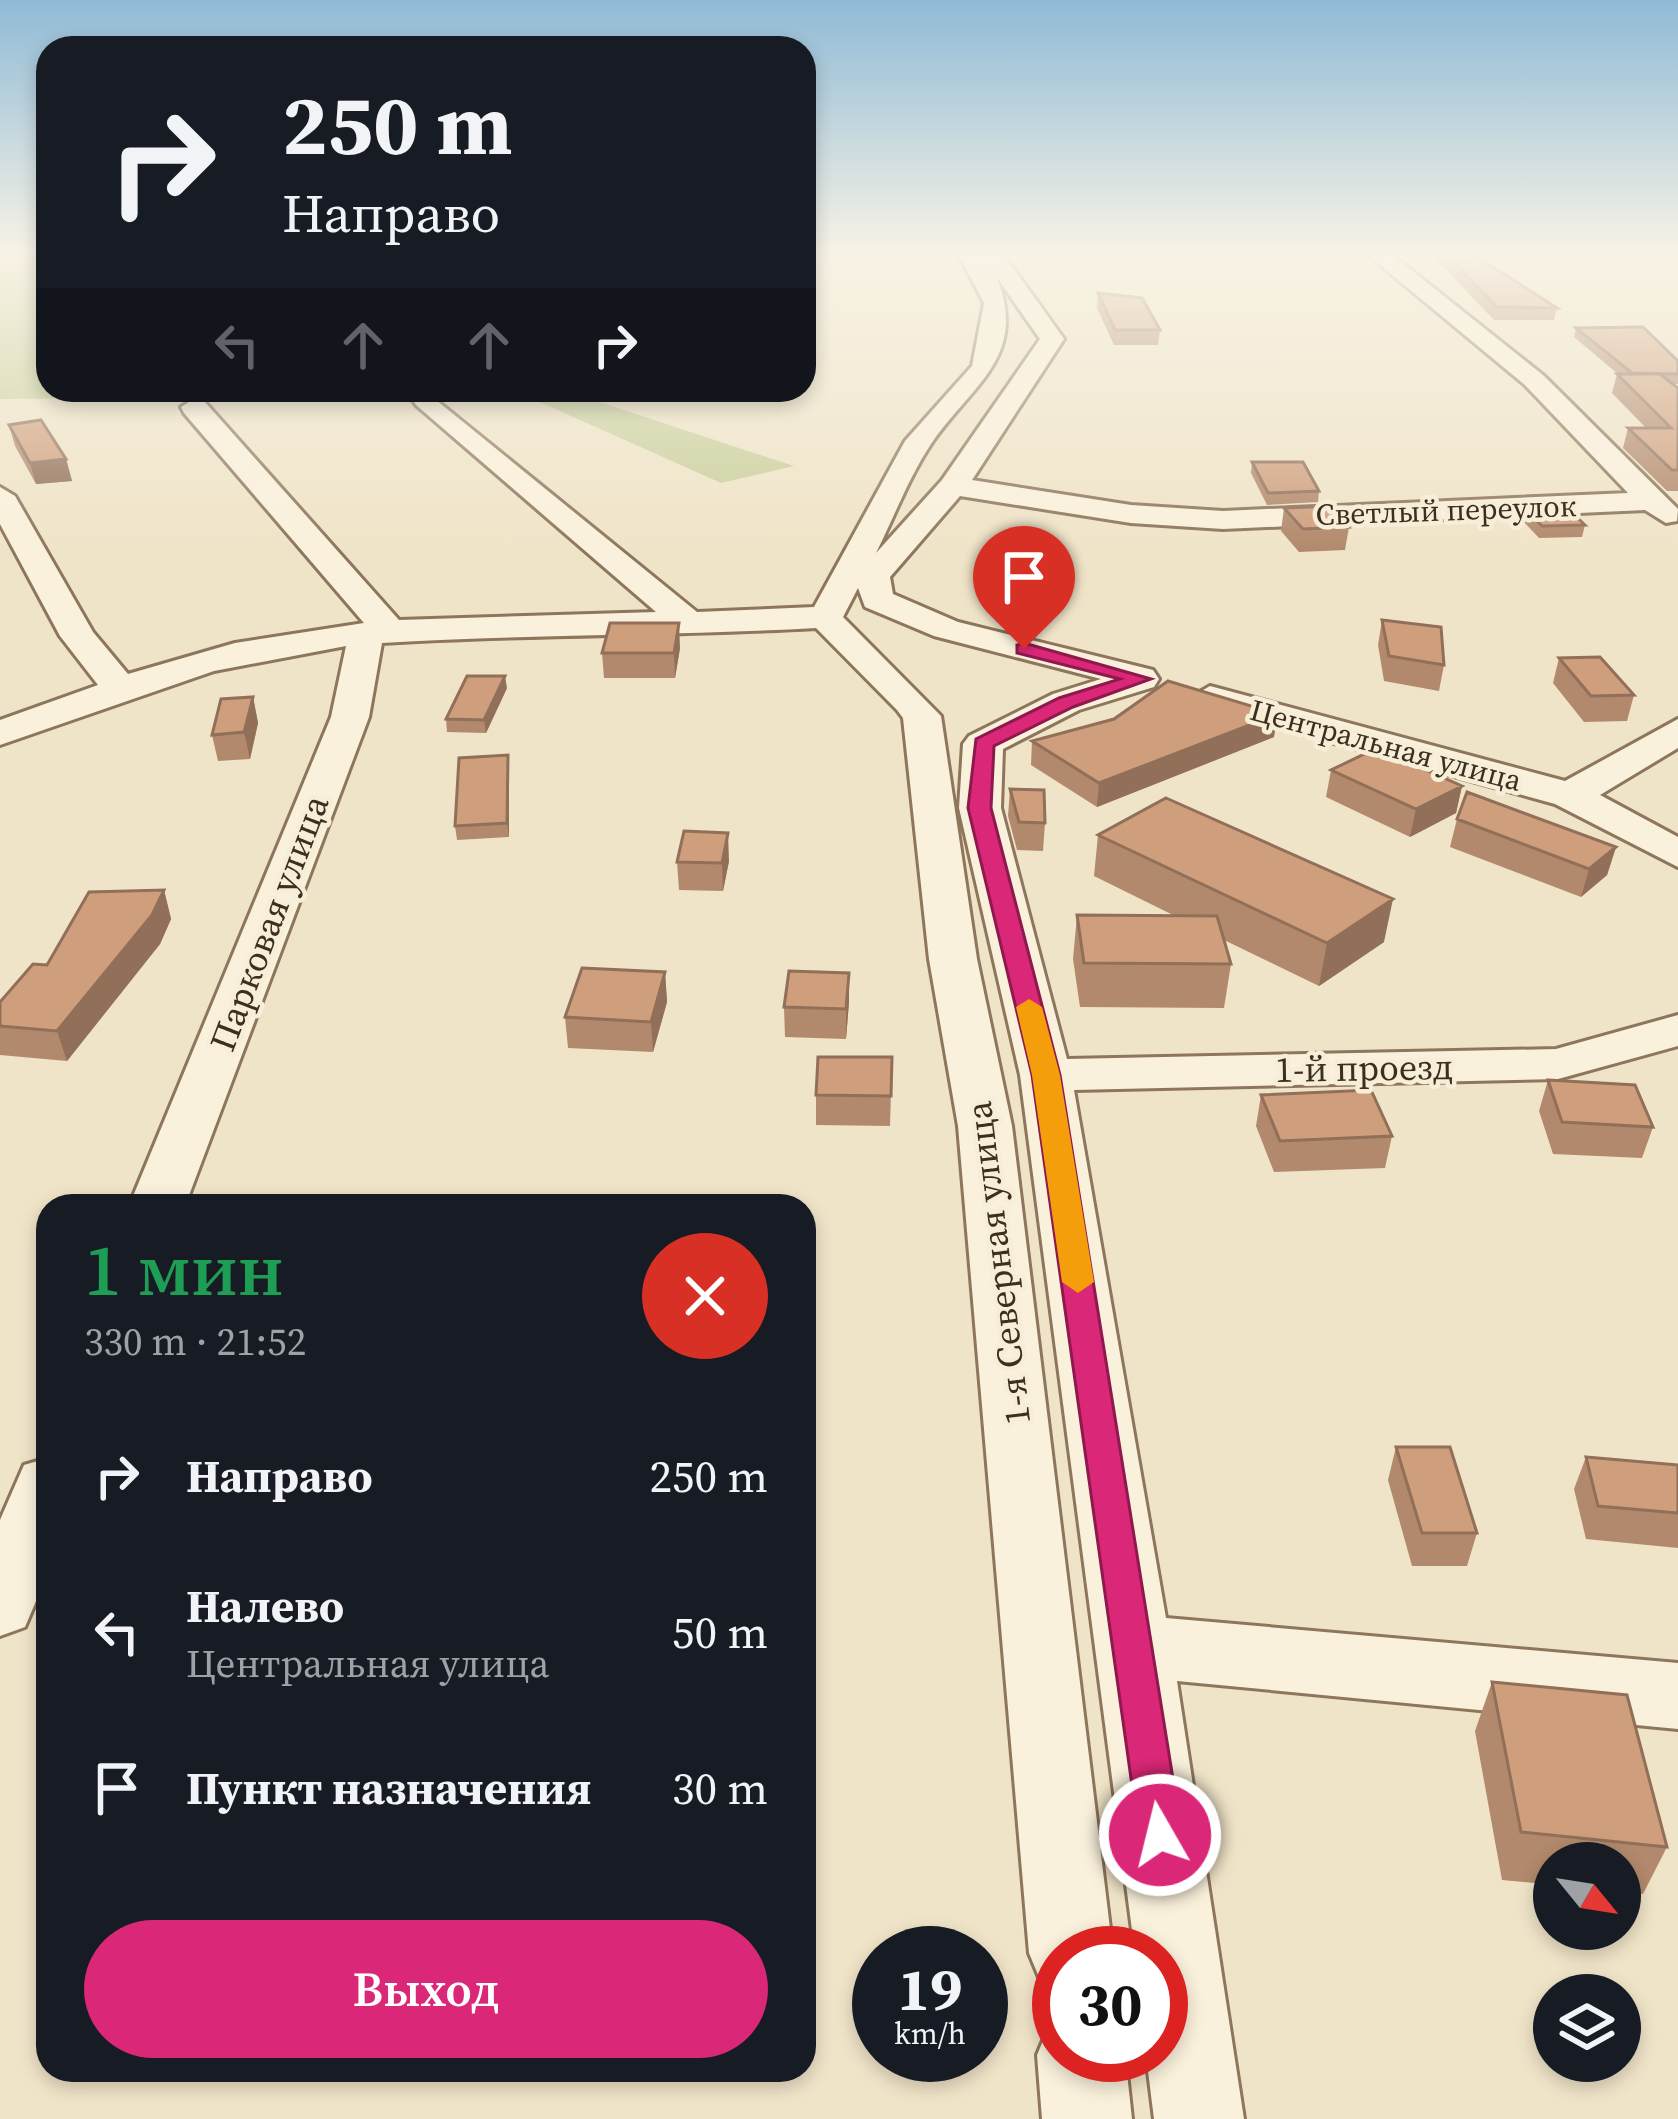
<!DOCTYPE html>
<html lang="ru">
<meta charset="utf-8">
<style>
:root{--surface:#171b24;--page:#242831;--text:#f1f3f6;--muted:#9ea1a6;--accent:#db2777}
body{margin:0;font-family:"Source Serif 4",serif;background:var(--page);color:var(--text);height:100vh;display:flex;flex-direction:column;font-size:45px;white-space:nowrap}
*{box-sizing:border-box;margin:0}
p{font-size:39px;color:var(--muted)}
.icon{flex:none;width:66px;height:66px;fill:none;stroke:currentColor;stroke-width:2;stroke-linecap:round;stroke-linejoin:round}
.map{position:relative;flex:1;overflow:hidden}
.drawer{position:absolute;left:36px;top:1194px;width:780px;height:888px;display:flex;flex-direction:column;background:var(--surface);border-radius:36px;box-shadow:0 6px 18px #0003}
.drawer>*{flex:none}
.banner{position:absolute;left:36px;top:36px;width:780px;height:366px;border-radius:36px;box-shadow:0 6px 18px #0003;background:#171b24;color:var(--text);overflow:hidden}
.needle{width:78px;rotate:120deg}
.buttons{position:absolute;left:1533px;top:1842px;display:grid;gap:24px}
.buttons a{display:grid;place-items:center;width:108px;height:108px;border-radius:50%;background:var(--surface);box-shadow:0 6px 18px #0003;font-size:60px}
.speed{position:absolute;left:852px;top:1926px;display:flex;gap:24px;font-size:60px;font-weight:700;text-align:center}
.speed>*{display:grid;place-content:center;width:156px;height:156px;border-radius:50%;background:var(--surface);box-shadow:0 6px 18px #0003;line-height:1}
.speed small{font-size:30px;font-weight:400}
.speed .limit{border:18px solid #d22;background:#fff;color:#111}
.pin{position:absolute;display:grid;place-items:center;width:102px;height:102px;color:#fff;margin:-123px -51px;border-radius:50% 50% 50% 0;rotate:-45deg;box-shadow:0 0 12px #0007}
.pin .icon{rotate:45deg}
.me{position:absolute;width:132px;margin:-66px;rotate:352deg;stroke-linejoin:round;filter:drop-shadow(0 0 9px #0008)}
.turn{display:flex;align-items:center;gap:42px;height:252px;padding:0 48px;font-size:54px}
.turn .icon{width:156px;height:156px;stroke-width:2.5}
.turn b{display:block;font-size:84px;line-height:102px}
.lanes{display:flex;align-items:center;height:114px;padding:0 48px;background:#0003;justify-content:center;gap:60px;direction:ltr}
.lanes .off{opacity:.35}
.round{display:grid;place-items:center;flex:none;width:126px;height:126px;border-radius:63px;background:var(--page)}
.overview{display:flex;align-items:center;justify-content:space-between;height:204px;padding:0 48px}
h1{font-size:72px;font-weight:600;line-height:90px;color:#1e9e55}
.cta{display:flex;gap:24px;margin-top:auto;padding:24px 48px}
.cta a{flex:1;height:138px;border-radius:72px;background:var(--accent);color:#fff;font-size:48px;font-weight:600;line-height:138px;text-align:center}
ul{padding:0;list-style:none}
li{display:flex;align-items:center;gap:36px;height:156px;padding:0 48px}
li div{flex:1}
li b{display:block;font-size:45px}
li em{font-style:normal}
.map>svg:first-child{display:block}
.green{fill:#c9cf9b}
.lines{fill:none;stroke-linecap:round;stroke-linejoin:round}
.minor-casing{stroke:#8d765c;stroke-width:6}
.minor{fill:#faf1dc;fill-rule:evenodd}
.wall{fill:#b2896c}
.shaded-wall{fill:#916f58}
.building{fill:#cf9f7d;stroke:#916f58;stroke-width:3}
.route{fill:#db2777;stroke:#8e194d;stroke-width:3}
.slow{fill:#f59e0b}
.labels{text-anchor:middle;dominant-baseline:central;stroke-width:9;stroke-linejoin:round;paint-order:stroke}
.far-street-label{font-size:30px;fill:#3d2e20;stroke:#f7eed8}
.street-label{font-size:36px;fill:#3d2e20;stroke:#f7eed8}
</style>
<div class="map">
<svg width="1678" height="2119" viewBox="0 0 1678 2119">
<rect width="100%" height="100%" fill="#f0e4c8"/>
<path class="green" d="M0 254H48V390H148L96 398 0 399Z
M513 390H563L794 466 721 483Z"/>
<g class="lines">
<g class="minor-casing">
<path id="minor" d="M981 254H1003L1064 339 972 480 1131 505 1223 511 1628 493 1525 385 1367 254H1391L1543 375 1678 509 1677 521 1666 523 1645 510 1223 529 1131 523 960 496 890 577 893 594 958 622 1153 670 1159 679 1154 687 1079 710 1003 749 1001 808 1067 1059 1556 1049 1678 1015V1046L1558 1079 1074 1090 1166 1618 1678 1663V1729L1177 1681 1244 2119H1154L1146 2055H1161V1953H1135L1020 1075 959 808 963 744 969 736 1053 694 1101 679 934 636 865 607 858 588 843 617 941 716 977 959 1012 1126 1113 1953H1059V1990L1041 1982 1029 1953 958 1126 929 959 903 718 897 710 816 628C672 636 528 634 382 643L369 717 185 1206H129L331 717 346 646 214 671 0 745V720L98 685 60 636 0 524V487L15 496 93 632 128 674 235 643 364 623 184 413 181 407 194 399 204 401 399 620 656 612 416 405 412 399 425 391 697 612 814 607 905 441 972 366 984 303 959 255ZM996 276 1040 339 942 480 876 553C894 517 909 477 931 444 970 386 1030 357 996 276Z
M1210 686 1565 781 1678 719V748L1600 795 1678 837V867L1555 804 1197 705 1191 697Z
M48 1458V1573L25 1627 0 1636V1520L24 1465Z
M1059 2020V2055H1125L1132 2119H1042L1037 2055 1050 2024Z"/>
</g>
<use href="#minor" class="minor"/>
</g>
<path class="wall" d="M1435 254H1473L1557 308 1554 320H1494L1434 257Z
M1098 293 1160 330 1158 345H1114L1097 308Z
M1576 328 1678 361V384H1673L1678 388V491H1667L1623 448 1628 428H1646L1612 393 1617 374H1618L1574 337Z
M9 425 66 459 72 481 36 484 15 446Z
M1252 462 1319 491 1318 502 1267 505 1251 473Z
M1284 508 1349 527 1345 550 1299 552 1281 531Z
M1525 509 1585 525 1582 537 1539 538 1522 520Z
M1382 620 1444 665 1439 691 1384 681 1378 645Z
M680 648 675 678H604L602 653Z
M1559 658 1634 695 1627 721 1584 722 1553 683Z
M507 688 486 733 447 732 446 719Z
M253 697 258 723 250 759 218 761 212 735Z
M1274 737 1097 807 1031 765 1032 741Z
M509 769V837L457 840 455 826Z
M1331 770 1462 786 1456 813 1410 837 1326 797Z
M1010 789 1045 823 1043 851 1017 850 1008 816Z
M1457 819 1616 847 1607 875 1581 897 1450 847Z
M1098 835 1384 942 1319 986 1224 940 1231 964 1224 1008 1080 1007 1073 959 1077 915 1175 916 1094 876Z
M729 861 723 891 679 890 677 862Z
M164 890 171 919 160 944 67 1061 0 1055V1002L47 965Z
M665 972 667 1002 653 1052 568 1048 565 1017Z
M849 1002 846 1039 785 1037 784 1007Z
M892 1057 890 1126 816 1125V1095Z
M1548 1080 1653 1127 1642 1158 1553 1154 1539 1111Z
M1261 1095 1392 1136 1385 1168 1274 1172 1256 1126Z
M1396 1447 1477 1533 1467 1566H1412L1388 1480Z
M1586 1457 1678 1465V1548L1586 1539 1574 1489Z
M1492 1682 1667 1847 1643 1894 1620 1892V1863H1554V1885L1502 1880 1475 1731Z"/>
<path class="shaded-wall" d="M66 459 72 481 36 484 30 463Z
M679 623 680 648 675 678 674 653Z
M505 676 507 688 486 733 484 720Z
M253 697 258 723 250 759 244 732Z
M1278 714 1274 737 1097 807 1099 783Z
M508 755 509 769V837L507 823Z
M1462 786 1456 813 1410 837 1416 809Z
M728 833 729 861 723 891 722 863Z
M1616 847 1607 875 1581 897 1589 869Z
M164 890 171 919 160 944 67 1061 57 1031Z
M1393 899 1384 942 1319 986 1327 943Z
M665 972 667 1002 653 1052 651 1022Z
M849 973V1002L846 1039V1009Z"/>
<path class="building" d="M1446 254H1473L1557 308 1497 307Z
M1098 293 1142 298 1160 330H1115Z
M1643 327 1678 361V374L1632 373 1576 328Z
M1617 374H1660L1678 388V470H1672L1628 428H1671Z
M41 420 66 459 30 463 9 425Z
M1252 462H1303L1319 491 1268 493Z
M1336 506 1349 527 1303 529 1284 508Z
M1566 507 1585 525 1542 526 1525 509Z
M1382 620 1441 627 1444 665 1389 656Z
M610 623H679L674 653H602Z
M1600 657 1634 695 1591 696 1559 658Z
M467 676H505L484 720 446 719Z
M1168 681 1278 714 1099 783 1032 741 1114 719Z
M253 697 244 732 212 735 221 699Z
M1377 748 1462 786 1416 809 1331 770Z
M508 755 507 823 455 826 459 758Z
M1010 789 1044 790 1045 823 1019 822Z
M1467 792 1616 847 1589 869 1457 819Z
M1166 798 1393 899 1327 943 1098 835Z
M684 831 728 833 722 863 677 862Z
M164 890 152 915 57 1031 0 1026V1002L33 964 47 965 89 892Z
M1077 915 1217 916 1231 964 1084 963Z
M582 968 665 972 651 1022 565 1017Z
M789 971 849 973 846 1009 784 1007Z
M818 1057H892L891 1096 816 1095Z
M1548 1080 1635 1085 1653 1127 1562 1122Z
M1371 1090 1392 1136 1280 1141 1261 1095Z
M1396 1447H1450L1477 1533H1422Z
M1586 1457 1678 1465V1513L1598 1506Z
M1492 1682 1627 1695 1667 1847 1521 1832Z"/>
<linearGradient id="sky" x2="0" y2="1"><stop stop-color="#8fbad6"/><stop offset="0.46" stop-color="#f8f3e6"/><stop offset="1" stop-color="#f8f3e6" stop-opacity="0"/></linearGradient>
<rect width="1678" height="551" fill="url(#sky)"/>
<path class="route" d="M1024 643 1151 679 1073 707 994 746 991 808 1060 1075 1182 1835 1175 1849 1160 1855 1145 1849 1139 1835 1032 1075 968 808 976 739 1059 698 1120 679 1017 653V645Z"/>
<path class="slow" d="M1029 999 1042 1007 1060 1075 1094 1282 1078 1293 1062 1282 1032 1075 1016 1007Z"/>
<g class="labels">
<g class="far-street-label">
<text transform="translate(1446 510) rotate(-2)">Светлый переулок</text>
<text transform="translate(1386 745) rotate(15)">Центральная улица</text>
</g>
<g class="street-label">
<text transform="translate(269 923) rotate(-69)">Парковая улица</text>
<text transform="translate(1364 1068) rotate(-1)">1-й проезд</text>
<text transform="translate(998 1263) rotate(-97)">1-я Северная улица</text>
</g>
</g>
</svg>
<div class="buttons">
<a><svg class="needle" viewBox="-14 -14 28 28"><path d="M0-13l5 13h-10z" fill="#e53935"/><path d="M0 13l5-13h-10z" fill="#9ea1a6"/></svg></a>
<a><svg class="icon" aria-label="layers" viewBox="0 0 24 24"><path d="M12 4l9 5-9 5-9-5zM3 14l9 5 9-5"/></svg></a>
</div>
<div class="speed"><div>19<small>km/h</small></div><div class="limit">30</div></div>
<div class="pin" style="left:1024px;top:649px;background:#d93025"><svg class="icon" aria-label="arrive" viewBox="0 0 24 24"><path d="M6 21V4h12l-3 4 3 4H6"/></svg></div>
<svg class="me" style="left:1160px;top:1835px" viewBox="-20 -20 40 40"><circle r="17" fill="#db2777" stroke="#fff" stroke-width="3"/><path d="M0-11L8 9 0 5-8 9z" fill="#fff"/></svg>
<div class="banner">
<div class="turn"><svg class="icon" aria-label="right" viewBox="0 0 24 24"><path d="M7 20v-9h11M14 6l5 5-5 5"/></svg><div><b>250 m</b>Направо</div></div>
<div class="lanes"><svg class="icon off" aria-label="left" viewBox="0 0 24 24"><path d="M17 20v-9H6M10 6l-5 5 5 5"/></svg><svg class="icon off" aria-label="ahead" viewBox="0 0 24 24"><path d="M12 20V5M6 11l6-6 6 6"/></svg><svg class="icon off" aria-label="ahead" viewBox="0 0 24 24"><path d="M12 20V5M6 11l6-6 6 6"/></svg><svg class="icon" aria-label="right" viewBox="0 0 24 24"><path d="M7 20v-9h11M14 6l5 5-5 5"/></svg></div>
</div>
<section class="drawer">
<div class="overview"><div><h1>1 мин</h1><p>330 m · 21:52</p></div><a class="round" style="background:#d93025;color:#fff"><svg class="icon" aria-label="close" viewBox="0 0 24 24"><path d="M6 6l12 12M18 6L6 18"/></svg></a></div>
<ul>
<li><svg class="icon" aria-label="right" viewBox="0 0 24 24"><path d="M7 20v-9h11M14 6l5 5-5 5"/></svg><div><b>Направо</b></div><em>250 m</em></li>
<li><svg class="icon" aria-label="left" viewBox="0 0 24 24"><path d="M17 20v-9H6M10 6l-5 5 5 5"/></svg><div><b>Налево</b><p>Центральная улица</p></div><em>50 m</em></li>
<li><svg class="icon" aria-label="arrive" viewBox="0 0 24 24"><path d="M6 21V4h12l-3 4 3 4H6"/></svg><div><b>Пункт назначения</b></div><em>30 m</em></li>
</ul>
<div class="cta"><a>Выход</a></div>
</section>
</div>
